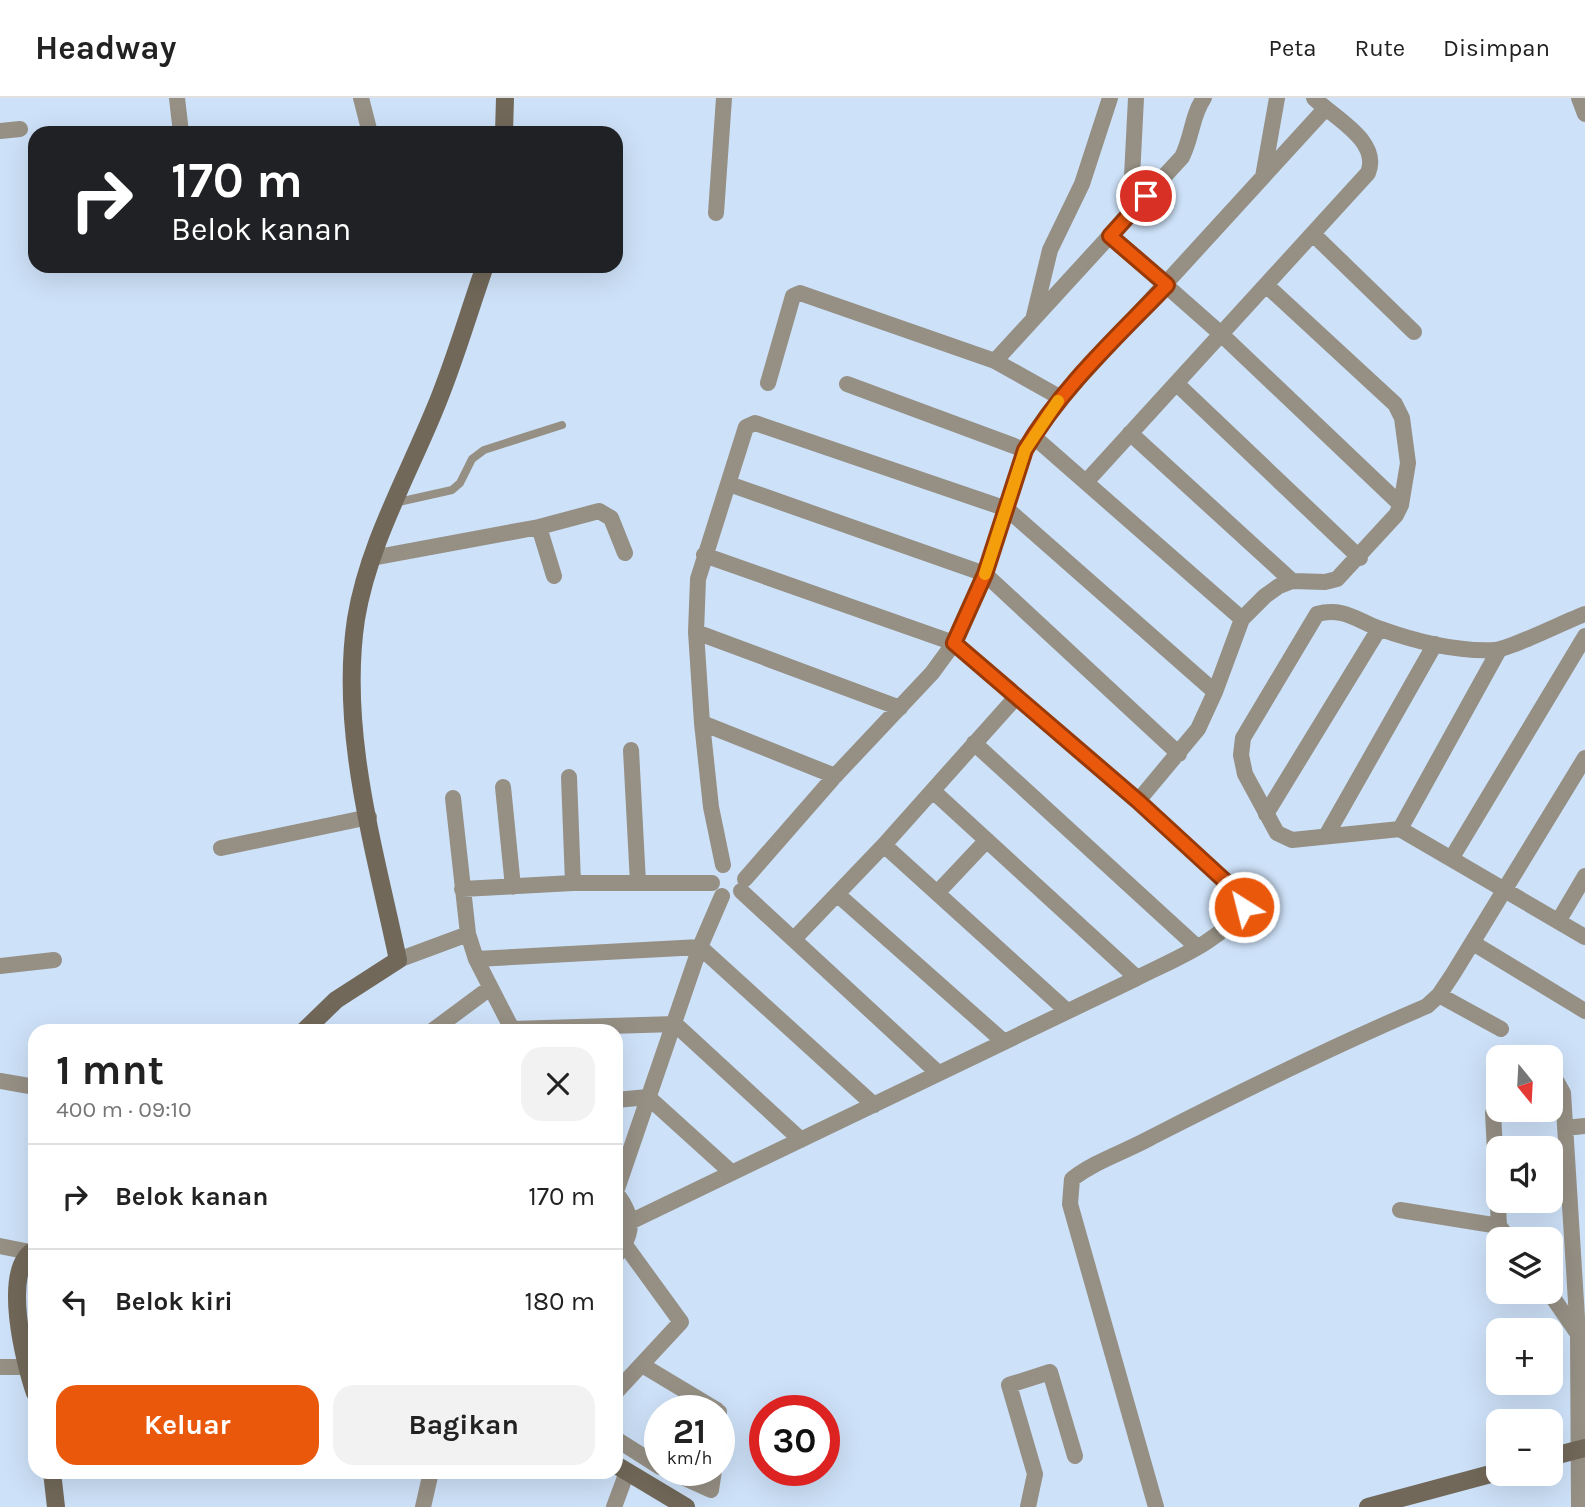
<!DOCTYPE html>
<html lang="id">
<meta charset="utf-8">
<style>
:root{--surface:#fff;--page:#f2f2f2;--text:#222;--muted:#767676;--line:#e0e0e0;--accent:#ea580c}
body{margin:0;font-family:Karla,sans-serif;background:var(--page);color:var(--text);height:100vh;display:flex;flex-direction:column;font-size:26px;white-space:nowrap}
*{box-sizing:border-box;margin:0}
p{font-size:23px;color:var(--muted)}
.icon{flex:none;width:38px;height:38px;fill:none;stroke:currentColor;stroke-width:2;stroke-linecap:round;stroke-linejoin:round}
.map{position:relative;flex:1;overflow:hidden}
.side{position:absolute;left:28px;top:926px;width:595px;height:455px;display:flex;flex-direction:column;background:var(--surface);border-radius:21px;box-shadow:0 7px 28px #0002}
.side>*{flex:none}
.guide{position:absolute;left:28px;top:28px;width:595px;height:147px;border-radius:21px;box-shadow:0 7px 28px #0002;background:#202124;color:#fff;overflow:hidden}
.needle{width:46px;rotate:162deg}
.tools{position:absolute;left:1486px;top:947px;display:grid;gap:14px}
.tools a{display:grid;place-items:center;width:77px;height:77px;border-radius:14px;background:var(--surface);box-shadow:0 7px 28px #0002;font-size:35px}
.speed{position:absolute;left:644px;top:1297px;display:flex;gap:14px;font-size:35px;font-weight:700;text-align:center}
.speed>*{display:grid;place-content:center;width:91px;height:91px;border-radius:50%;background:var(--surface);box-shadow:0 7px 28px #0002;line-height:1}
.speed small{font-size:18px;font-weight:400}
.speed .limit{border:10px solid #d22;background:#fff;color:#111}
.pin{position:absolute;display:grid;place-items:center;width:60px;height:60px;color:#fff;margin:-30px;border:4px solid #fff;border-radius:50%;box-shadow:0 2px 7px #0007}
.me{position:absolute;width:77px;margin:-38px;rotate:324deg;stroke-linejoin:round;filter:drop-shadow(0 0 5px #0008)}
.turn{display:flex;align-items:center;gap:24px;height:147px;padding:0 28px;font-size:32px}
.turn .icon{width:91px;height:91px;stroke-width:2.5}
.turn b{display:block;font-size:49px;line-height:60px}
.round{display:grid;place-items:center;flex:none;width:74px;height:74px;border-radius:21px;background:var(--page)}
.overview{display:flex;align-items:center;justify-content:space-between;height:119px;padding:0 28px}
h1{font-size:42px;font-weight:700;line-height:52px}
.primary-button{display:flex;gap:14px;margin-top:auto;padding:14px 28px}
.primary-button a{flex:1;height:80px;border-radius:21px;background:var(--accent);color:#fff;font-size:28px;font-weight:700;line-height:80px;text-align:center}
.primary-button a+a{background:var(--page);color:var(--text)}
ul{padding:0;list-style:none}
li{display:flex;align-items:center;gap:21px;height:105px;padding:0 28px;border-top:2px solid var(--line)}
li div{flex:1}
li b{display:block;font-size:26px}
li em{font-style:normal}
header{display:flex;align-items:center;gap:42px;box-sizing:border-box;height:98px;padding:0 35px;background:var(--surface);border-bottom:2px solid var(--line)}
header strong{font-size:33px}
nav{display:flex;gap:38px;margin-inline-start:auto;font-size:24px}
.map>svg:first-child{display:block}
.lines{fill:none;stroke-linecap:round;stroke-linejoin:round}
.lane{stroke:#958f84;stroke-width:8}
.street{stroke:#958f84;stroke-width:16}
.secondary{stroke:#716859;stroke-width:18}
.route-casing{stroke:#983908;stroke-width:18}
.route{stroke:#ea580c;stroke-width:12}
.slow{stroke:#f59e0b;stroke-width:12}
</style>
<header>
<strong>Headway</strong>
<nav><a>Peta</a><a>Rute</a><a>Disimpan</a></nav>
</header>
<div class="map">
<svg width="1585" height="1409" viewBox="0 0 1585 1409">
<rect width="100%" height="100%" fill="#cde1f8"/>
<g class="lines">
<path class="lane" d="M394 405 452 392 460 385 472 361 484 352 562 327"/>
<path class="street" d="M177 0 181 35
M361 0 370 35
M1579 0 1585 16
M0 33 20 31
M1132 79 1136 0
M1263 79 1277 0
M716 115 724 0
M1313 136 1414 234
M1110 138 1221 236 1401 407
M1034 218 1050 152 1082 86 1110 0
M995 263 1182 59C1192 40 1192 16 1204 0
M768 285 793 198 800 195 995 263 1061 300
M847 286 1025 352
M1177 286 1360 460
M1130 335 1292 483
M1033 338 1242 521
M1086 384 1368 75C1381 43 1334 20 1314 0
M729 386 985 476 1179 656
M539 429 554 478
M372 460 539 429 599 413 611 420 625 455
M696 534 900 610
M1499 552 1400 731 1585 839
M702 625 835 678
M974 645 1197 849
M631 652 638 785
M569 679 573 785
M503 689 513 789
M933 693 1137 880
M453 700 468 836 476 861 513 933
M1138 703 1198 631 1215 594 1242 521 1265 498 1279 488 1292 483 1325 484 1337 481 1396 417 1401 407 1408 365 1402 320 1395 306 1266 187
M1266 716 1379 531
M1400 731 1292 742 1277 735 1245 676 1241 657 1243 640 1317 516C1342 509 1357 522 1378 530 1414 543 1457 554 1495 552 1510 551 1566 523 1585 516
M1326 738 1435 546
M884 747 1067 913
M221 750 369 719
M1451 761 1585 538
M723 767 711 709 702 625 696 534 698 481 746 329 755 325 1007 411 1215 594
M745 781 835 678 932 575 954 545 985 476 1025 352 1061 300 1325 11
M462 791 573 785H712
M741 793 937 974
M938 794 987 742
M837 796 1003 943
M1559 822 1585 778
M794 841 884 747 1017 598
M1473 845 1585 913
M476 861 700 849 874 1007
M398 862 468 836
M0 868 54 862
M1439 897 1501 931
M512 931 675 926 801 1042
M432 933 490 890
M1550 982 1557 984 1563 995 1578 1236
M0 983 35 989
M616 1002 648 999 732 1075
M1498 1004 1493 1015 1499 1128
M1565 1030 1585 1028
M616 1094 700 849 722 798
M616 1095C634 1118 635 1135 616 1158
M1400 1112 1499 1128 1509 1141
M632 1123 1137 880C1172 862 1221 844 1244 809L1239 795 1138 703 954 545 704 457
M0 1148 30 1154
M1549 1194 1578 1236 1579 1409
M642 1267 717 1312
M0 1269H26
M616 1294 681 1224 625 1147
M719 1314V1330
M616 1341 660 1369
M667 1372 711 1392 714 1372
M423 1409 431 1374
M614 1409 627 1374
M1028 1409 1035 1376 1009 1287 1050 1274 1075 1358
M1156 1409 1070 1106 1072 1081C1097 1062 1125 1054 1152 1039 1242 993 1333 948 1427 908L1439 897 1453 876 1585 660"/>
<path class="secondary" d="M504 35 505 0
M304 933 336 902 398 862C375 752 339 634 356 521 368 448 406 381 434 313 454 266 468 216 485 168
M35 1152C0 1169 25 1266 35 1295
M1550 1359 1585 1350
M616 1367 686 1409
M52 1374 56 1409
M1368 1409 1498 1374"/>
</g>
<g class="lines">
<g class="route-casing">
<path id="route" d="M1146 98 1110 138 1167 187C1117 239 1061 290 1025 352L985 476 954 545 1138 703 1238 795 1244 809"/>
</g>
<use href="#route" class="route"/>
<path class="slow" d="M985 476 1025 352 1058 303"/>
</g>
</svg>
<div class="tools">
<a><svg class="needle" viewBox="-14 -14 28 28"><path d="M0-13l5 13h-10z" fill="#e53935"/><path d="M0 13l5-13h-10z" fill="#767676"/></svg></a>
<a><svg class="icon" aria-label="sound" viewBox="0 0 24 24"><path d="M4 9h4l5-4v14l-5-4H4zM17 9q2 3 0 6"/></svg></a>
<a><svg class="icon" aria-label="layers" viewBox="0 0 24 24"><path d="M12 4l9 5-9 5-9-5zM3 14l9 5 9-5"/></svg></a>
<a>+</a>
<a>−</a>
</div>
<div class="speed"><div>21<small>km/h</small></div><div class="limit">30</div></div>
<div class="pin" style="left:1146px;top:98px;background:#d93025"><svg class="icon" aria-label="arrive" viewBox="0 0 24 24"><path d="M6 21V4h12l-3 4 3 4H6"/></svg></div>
<svg class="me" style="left:1244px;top:809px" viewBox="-20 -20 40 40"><circle r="17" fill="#ea580c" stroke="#fff" stroke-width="3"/><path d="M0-11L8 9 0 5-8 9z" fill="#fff"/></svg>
<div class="guide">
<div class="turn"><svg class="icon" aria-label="right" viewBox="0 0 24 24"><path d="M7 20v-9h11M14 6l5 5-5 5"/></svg><div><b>170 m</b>Belok kanan</div></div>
</div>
<section class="side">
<div class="overview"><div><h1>1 mnt</h1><p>400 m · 09:10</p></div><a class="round"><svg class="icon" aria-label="close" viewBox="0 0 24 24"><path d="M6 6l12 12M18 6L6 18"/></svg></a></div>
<ul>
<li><svg class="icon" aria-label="right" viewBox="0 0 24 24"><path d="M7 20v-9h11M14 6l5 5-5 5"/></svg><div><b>Belok kanan</b></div><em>170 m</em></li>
<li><svg class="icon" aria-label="left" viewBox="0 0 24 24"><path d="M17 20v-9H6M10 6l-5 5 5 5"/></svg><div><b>Belok kiri</b></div><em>180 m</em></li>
</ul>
<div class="primary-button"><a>Keluar</a><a>Bagikan</a></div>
</section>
</div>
